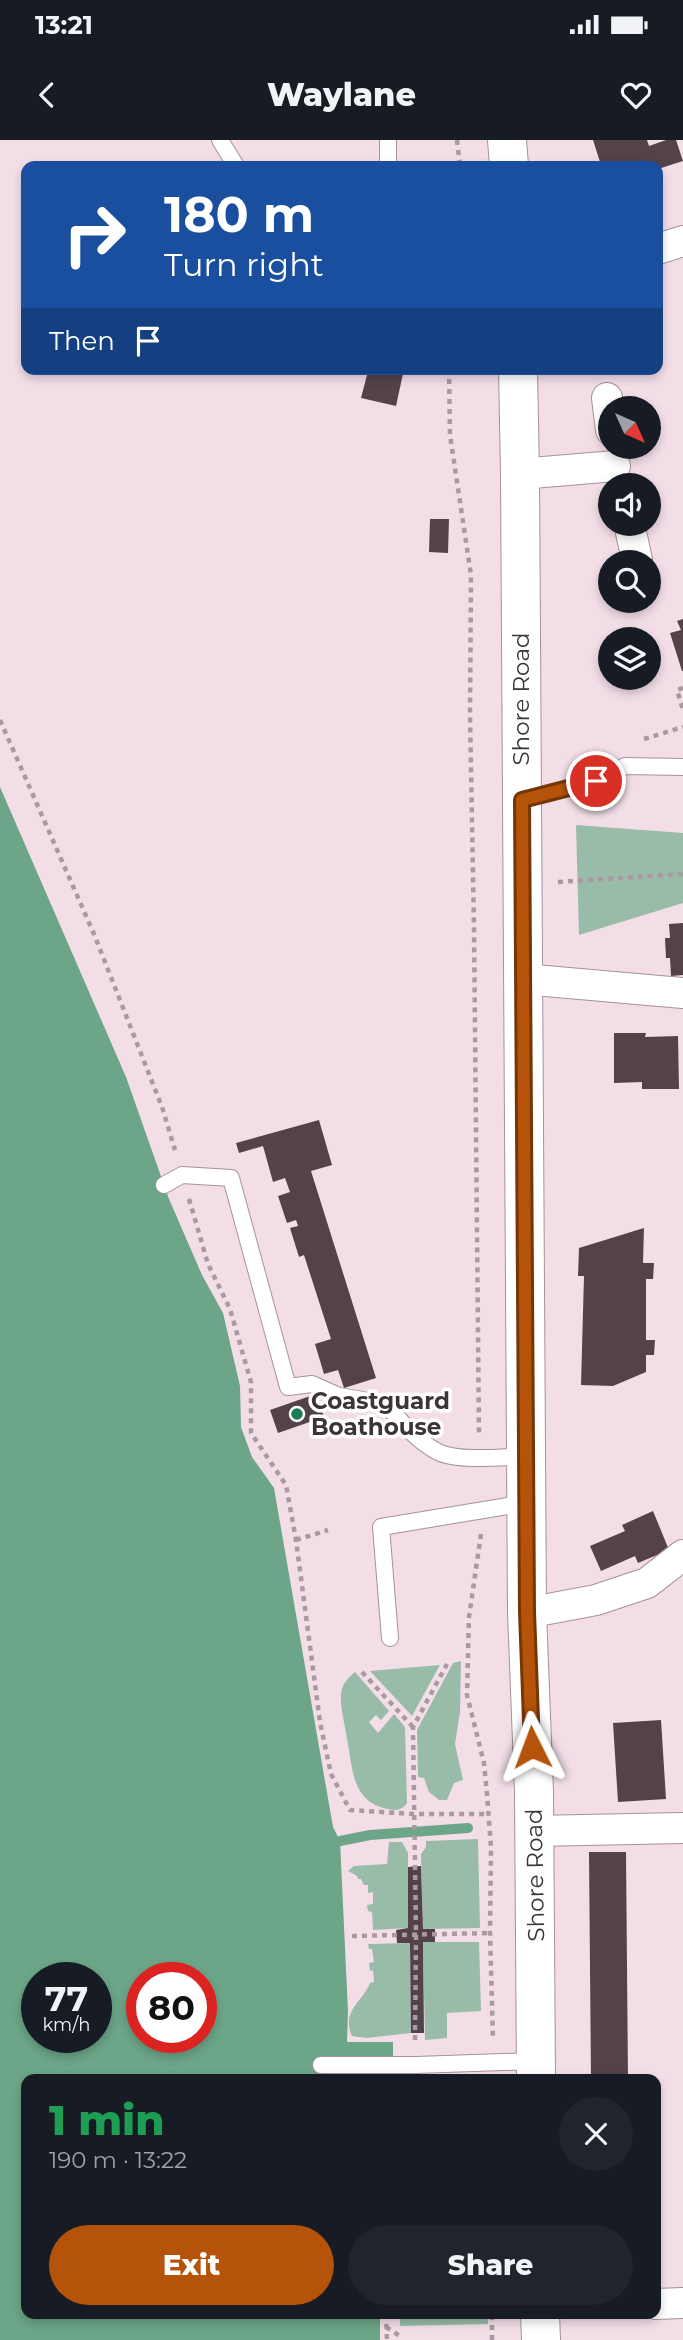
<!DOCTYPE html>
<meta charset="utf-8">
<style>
:root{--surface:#171b24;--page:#20242c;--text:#f1f3f6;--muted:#9ea1a6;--accent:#b45309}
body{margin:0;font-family:Montserrat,sans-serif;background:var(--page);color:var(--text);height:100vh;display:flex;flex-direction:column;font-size:26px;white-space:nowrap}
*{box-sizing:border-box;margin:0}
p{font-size:23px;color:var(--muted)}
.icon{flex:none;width:38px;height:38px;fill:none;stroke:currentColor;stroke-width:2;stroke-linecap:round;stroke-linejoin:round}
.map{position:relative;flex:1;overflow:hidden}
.drawer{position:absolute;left:21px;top:1934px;width:640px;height:245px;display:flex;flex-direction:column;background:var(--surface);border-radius:14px;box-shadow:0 4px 10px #0003}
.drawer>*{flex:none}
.top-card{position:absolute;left:21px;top:21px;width:642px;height:214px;border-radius:14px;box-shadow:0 4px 10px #0003;background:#1a4fa0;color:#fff;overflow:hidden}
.needle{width:46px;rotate:135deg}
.fabs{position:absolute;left:598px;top:256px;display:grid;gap:14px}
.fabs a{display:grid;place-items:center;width:63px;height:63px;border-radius:50%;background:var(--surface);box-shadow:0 4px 10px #0003;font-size:35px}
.speed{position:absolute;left:21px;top:1822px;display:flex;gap:14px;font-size:35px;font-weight:700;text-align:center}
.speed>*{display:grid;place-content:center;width:91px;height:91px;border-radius:50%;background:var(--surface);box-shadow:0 4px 10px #0003;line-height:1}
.speed small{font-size:18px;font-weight:400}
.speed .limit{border:10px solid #d22;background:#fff;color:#111}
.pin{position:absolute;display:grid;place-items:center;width:60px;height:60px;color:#fff;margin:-30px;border:4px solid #fff;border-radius:50%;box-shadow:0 2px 7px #0007}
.me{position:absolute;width:77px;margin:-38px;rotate:357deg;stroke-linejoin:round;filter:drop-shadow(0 0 5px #0008)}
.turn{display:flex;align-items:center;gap:24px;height:147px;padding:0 28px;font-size:32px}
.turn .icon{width:91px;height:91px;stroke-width:2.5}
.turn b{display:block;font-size:49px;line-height:60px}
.then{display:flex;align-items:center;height:66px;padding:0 28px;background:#0003;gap:14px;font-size:26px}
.round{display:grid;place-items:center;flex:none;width:74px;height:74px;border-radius:37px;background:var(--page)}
.summary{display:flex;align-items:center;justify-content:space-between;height:119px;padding:0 28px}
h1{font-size:42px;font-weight:800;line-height:52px;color:#1e9e55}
.cta{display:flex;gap:14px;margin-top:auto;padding:14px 28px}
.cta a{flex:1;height:80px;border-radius:42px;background:var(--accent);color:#fff;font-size:28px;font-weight:800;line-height:80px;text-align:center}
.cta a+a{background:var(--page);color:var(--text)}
.status{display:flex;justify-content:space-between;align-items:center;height:49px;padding:0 35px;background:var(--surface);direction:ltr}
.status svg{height:19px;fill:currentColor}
header{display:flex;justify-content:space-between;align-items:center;height:91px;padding:0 28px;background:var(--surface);font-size:32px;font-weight:800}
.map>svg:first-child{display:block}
.green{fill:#98bca8}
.water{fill:#6ca587;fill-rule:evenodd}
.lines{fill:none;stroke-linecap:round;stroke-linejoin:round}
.stream{stroke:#6ca587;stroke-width:10}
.building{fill:#534249}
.lane-casing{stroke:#a6929b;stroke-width:18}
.street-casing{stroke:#a6929b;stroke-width:32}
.highway-casing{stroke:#a6929b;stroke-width:40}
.path{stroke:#a999a0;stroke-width:4.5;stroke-dasharray:5 5;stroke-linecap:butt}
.lane{stroke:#fff;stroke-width:16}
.street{stroke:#fff;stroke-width:30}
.highway{stroke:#fff;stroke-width:38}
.route-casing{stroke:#753606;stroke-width:18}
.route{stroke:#b45309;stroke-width:12}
.poi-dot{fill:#1c7d55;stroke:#fff;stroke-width:2.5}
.labels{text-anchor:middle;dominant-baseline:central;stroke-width:7;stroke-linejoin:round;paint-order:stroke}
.street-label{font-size:23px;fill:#3c3437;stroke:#fff}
.poi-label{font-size:23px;font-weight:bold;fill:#3c3437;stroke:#fff;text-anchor:start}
</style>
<div class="status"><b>13:21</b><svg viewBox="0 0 49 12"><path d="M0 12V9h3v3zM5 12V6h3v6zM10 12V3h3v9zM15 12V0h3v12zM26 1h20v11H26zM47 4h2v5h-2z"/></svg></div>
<header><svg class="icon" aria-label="back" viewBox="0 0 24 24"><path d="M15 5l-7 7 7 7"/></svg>Waylane<svg class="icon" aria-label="heart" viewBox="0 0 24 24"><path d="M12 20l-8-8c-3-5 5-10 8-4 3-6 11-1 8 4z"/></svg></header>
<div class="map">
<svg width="683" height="2200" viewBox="0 0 683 2200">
<rect width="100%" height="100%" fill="#f3dee8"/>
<path class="green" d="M576 685 683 693V763L579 795Z
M461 1521 460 1572 455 1604 463 1640 454 1643 447 1660H439L429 1652 424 1638 418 1637 417 1590 453 1523Z
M440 1525 412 1576 370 1531Z
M355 1532 389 1571 381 1580 376 1575 369 1582 378 1593 394 1574 405 1587 407 1663C402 1670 397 1671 388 1669 351 1662 353 1628 347 1599 345 1585 340 1568 341 1555 341 1545 348 1538 355 1532Z
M478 1699 480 1788 423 1789 421 1714 426 1707V1701Z
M389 1702H402L408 1713V1788L373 1790 372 1772 368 1771 367 1765 373 1764V1752L368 1753V1745H364L361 1739H358L357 1736 348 1731 354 1726 387 1724Z
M423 1802H479L481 1871 447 1873V1898L425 1900Z
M410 1803 411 1893 367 1898 352 1896C341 1871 362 1863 370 1843L374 1842 373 1830 370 1831 369 1823 374 1822 372 1809H369L368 1804Z
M400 2174H488V2184L400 2186Z"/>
<path class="water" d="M0 647 126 937 169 1059 202 1135 223 1173 240 1246 241 1287 252 1317 274 1348 333 1687 340 1701 348 1872 347 1902H393V1916L350 1920V1939H26V2174H380V2200H0ZM37 1838H96V1897H37ZM142 1838H201V1897H142Z"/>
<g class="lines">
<path class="stream" d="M340 1701 370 1695 468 1688"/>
</g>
<path class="building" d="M593 0H647L649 6 666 0H676L683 21 658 29V26H597L596 24 600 22Z
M347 229H404L396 266 361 258 367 235Z
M430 379H449L448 413 429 412Z
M683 479V531H682L670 493 681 490 677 481Z
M683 783V835L671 836 670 818H666L665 798H670L669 784Z
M614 893H646L645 897 678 896 679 949H642V942L614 943Z
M319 980 332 1025 311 1031 376 1238 344 1248 338 1230 324 1234 315 1204 331 1199 304 1115 299 1117 290 1088 298 1086 296 1080 287 1083 278 1056 290 1052 285 1038 273 1042 263 1006 239 1013 236 1003Z
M644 1088 643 1123H654L653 1139H646V1200H655L654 1215H646V1232L613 1246 581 1245 584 1136H578L579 1108Z
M316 1254 324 1277 278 1293 270 1270Z
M653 1371 669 1410 638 1423 635 1416 601 1431 590 1406 625 1391 622 1385Z
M661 1580 666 1659 618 1662 613 1583Z
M589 1712H626L628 1939H591Z
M421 1726 423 1789H435V1802H423L424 1893H411L410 1803H397L396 1790 408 1788V1727Z"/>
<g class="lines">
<g class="lane-casing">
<path id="lane" d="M220 0 236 26
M388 26V0
M522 660 595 641 625 626 683 627
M164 1045 182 1035 231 1038 288 1247 312 1244 339 1256 386 1264C401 1282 417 1301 438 1312 458 1322 504 1317 526 1316
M390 1498 381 1387 526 1363
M321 1925H416L536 1921"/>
</g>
<g class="street-casing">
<path id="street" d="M658 109 683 101
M607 258 611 290
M520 334 615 326
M629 383 637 420
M523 839 683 853
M527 1473 596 1460 647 1443 683 1415
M534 1691 683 1688
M656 2164 683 2163"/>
</g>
<g class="highway-casing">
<path id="highway" d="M507 0 509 26
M518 229 520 334 527 1473 534 1652 536 1939
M540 2174 541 2200"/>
</g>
<path class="path" d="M457 0 460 26
M449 229 450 295 471 435 470 576 474 788 479 1294
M683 548 677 550 683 570
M0 580 94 794 162 967 175 1010
M644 599 683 587
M558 742 683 734
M189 1059 208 1124 230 1169 251 1242V1293L286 1345 296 1400 320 1582 331 1634 350 1670 413 1674H489
M481 1394 469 1477 467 1555 484 1623 487 1654 491 1707 490 1793 493 1899
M296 1400 328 1390
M362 1532 413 1587
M352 1796 490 1793
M415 1900 416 1795 413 1587 447 1524
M386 2174 387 2200
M386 2187 400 2196
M492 2200V2174"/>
<use href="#lane" class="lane"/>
<use href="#street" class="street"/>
<use href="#highway" class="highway"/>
</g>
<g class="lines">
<g class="route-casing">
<path id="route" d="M532 1607 527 1472 522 660 596 641"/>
</g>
<use href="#route" class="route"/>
</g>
<circle class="poi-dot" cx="297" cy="1274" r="7"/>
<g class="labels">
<g class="street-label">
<text transform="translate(521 559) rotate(-90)">Shore Road</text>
<text transform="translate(535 1735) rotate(-91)">Shore Road</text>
</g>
<g class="poi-label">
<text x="311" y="1261">Coastguard<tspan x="311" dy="26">Boathouse</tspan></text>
</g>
</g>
</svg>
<div class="fabs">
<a><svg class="needle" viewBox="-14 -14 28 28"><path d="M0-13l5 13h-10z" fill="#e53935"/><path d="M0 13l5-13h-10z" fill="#9ea1a6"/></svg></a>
<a><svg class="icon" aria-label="sound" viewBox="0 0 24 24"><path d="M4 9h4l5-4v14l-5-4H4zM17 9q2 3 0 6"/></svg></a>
<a><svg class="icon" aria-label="search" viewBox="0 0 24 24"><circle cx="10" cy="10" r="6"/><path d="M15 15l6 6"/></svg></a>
<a><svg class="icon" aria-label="layers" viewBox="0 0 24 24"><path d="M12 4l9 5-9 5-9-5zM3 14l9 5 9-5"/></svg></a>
</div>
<div class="speed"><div>77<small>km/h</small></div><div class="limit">80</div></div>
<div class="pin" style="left:596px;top:641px;background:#d93025"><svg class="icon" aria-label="arrive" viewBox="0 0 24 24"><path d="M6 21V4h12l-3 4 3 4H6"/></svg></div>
<svg class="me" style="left:532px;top:1607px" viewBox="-20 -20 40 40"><path d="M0-17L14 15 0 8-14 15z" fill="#b45309" stroke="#fff" stroke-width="4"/></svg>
<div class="top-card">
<div class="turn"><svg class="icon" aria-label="right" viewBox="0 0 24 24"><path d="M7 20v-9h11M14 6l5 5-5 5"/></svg><div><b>180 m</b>Turn right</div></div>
<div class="then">Then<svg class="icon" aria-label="arrive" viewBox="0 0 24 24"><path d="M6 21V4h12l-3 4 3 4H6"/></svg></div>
</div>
<section class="drawer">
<div class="summary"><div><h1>1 min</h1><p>190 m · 13:22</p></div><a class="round"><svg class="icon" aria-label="close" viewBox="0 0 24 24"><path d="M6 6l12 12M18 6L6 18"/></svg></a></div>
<div class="cta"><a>Exit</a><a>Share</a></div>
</section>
</div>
